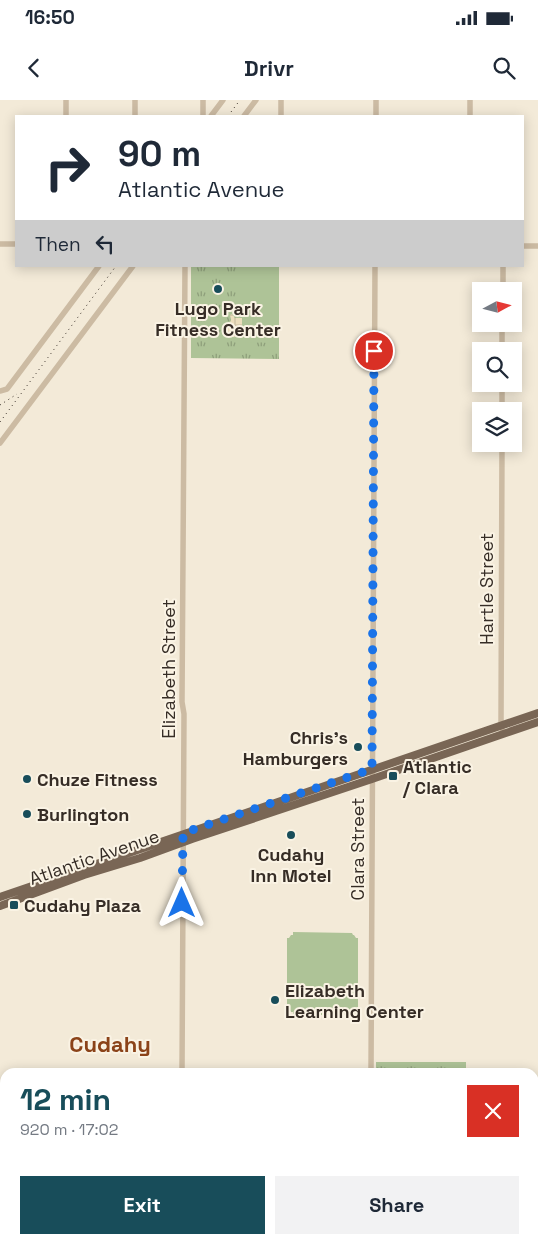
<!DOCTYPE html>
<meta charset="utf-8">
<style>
:root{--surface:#fff;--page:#f2f2f3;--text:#1f2937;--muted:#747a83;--accent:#184d5a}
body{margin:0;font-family:"Space Grotesk",sans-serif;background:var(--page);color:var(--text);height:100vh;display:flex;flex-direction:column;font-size:19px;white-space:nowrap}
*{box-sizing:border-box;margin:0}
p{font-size:16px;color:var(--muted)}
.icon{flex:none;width:28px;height:28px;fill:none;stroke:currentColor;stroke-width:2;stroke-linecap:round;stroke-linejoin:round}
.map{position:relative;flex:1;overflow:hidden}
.drawer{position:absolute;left:0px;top:968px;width:539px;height:176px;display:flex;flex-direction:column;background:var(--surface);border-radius:15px 15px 0 0;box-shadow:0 2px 12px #0003}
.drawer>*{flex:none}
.banner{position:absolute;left:15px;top:15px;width:509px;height:152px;border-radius:0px;box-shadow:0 2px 12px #0003;background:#fff;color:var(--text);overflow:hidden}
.needle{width:32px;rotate:83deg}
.buttons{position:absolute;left:472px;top:182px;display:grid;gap:10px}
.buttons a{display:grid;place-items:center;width:50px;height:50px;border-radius:0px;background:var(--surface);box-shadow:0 2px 12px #0003;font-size:25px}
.pin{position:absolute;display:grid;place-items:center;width:42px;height:42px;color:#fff;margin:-21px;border:2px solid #fff;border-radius:50%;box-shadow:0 1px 5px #0007}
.me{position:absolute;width:55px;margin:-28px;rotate:0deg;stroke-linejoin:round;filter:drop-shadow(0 0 4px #0008)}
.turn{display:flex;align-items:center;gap:18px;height:105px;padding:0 20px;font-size:22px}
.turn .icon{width:65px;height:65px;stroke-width:2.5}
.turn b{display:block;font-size:35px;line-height:42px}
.then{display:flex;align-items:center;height:48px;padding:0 20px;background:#0003;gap:10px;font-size:19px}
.round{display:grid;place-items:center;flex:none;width:52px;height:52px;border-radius:0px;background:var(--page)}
.headline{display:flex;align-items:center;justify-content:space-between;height:85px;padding:0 20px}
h1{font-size:30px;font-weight:700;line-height:38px;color:var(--accent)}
.button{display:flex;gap:10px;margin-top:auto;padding:10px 20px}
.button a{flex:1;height:58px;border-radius:0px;background:var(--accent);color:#fff;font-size:20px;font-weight:700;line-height:58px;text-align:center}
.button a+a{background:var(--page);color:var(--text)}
.status{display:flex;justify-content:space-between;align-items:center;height:35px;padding:0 25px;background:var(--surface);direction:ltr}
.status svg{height:14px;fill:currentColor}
header{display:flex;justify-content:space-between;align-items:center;height:65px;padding:0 20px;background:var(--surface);font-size:22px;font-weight:700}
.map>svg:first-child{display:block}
.park{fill:url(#park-tufts)}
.pitch{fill:#aec397}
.plaza{fill:url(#plaza-grid)}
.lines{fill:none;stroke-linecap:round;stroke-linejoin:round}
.minor{stroke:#ccbba3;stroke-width:5.5}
.major{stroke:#796655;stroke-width:8}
.rail{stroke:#362d26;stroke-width:1;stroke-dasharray:1 4;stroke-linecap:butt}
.route{stroke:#1a73e8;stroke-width:9;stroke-dasharray:0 16.2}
.poi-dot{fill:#184d5a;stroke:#faf3e4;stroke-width:2}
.labels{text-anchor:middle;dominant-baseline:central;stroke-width:4;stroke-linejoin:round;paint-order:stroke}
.poi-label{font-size:18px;font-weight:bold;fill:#362d26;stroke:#faf3e4;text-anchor:start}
.street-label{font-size:18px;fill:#362d26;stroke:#faf3e4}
.district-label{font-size:22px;font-weight:bold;fill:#8b4319;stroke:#faf3e4}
</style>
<div class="status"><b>16:50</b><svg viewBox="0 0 49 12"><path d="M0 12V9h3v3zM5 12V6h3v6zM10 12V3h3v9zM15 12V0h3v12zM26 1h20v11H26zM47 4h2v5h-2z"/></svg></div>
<header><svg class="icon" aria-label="back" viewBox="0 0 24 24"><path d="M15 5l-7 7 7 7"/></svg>Drivr<svg class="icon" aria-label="search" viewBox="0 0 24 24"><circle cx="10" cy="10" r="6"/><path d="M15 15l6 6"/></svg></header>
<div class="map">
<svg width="538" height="1143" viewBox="0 0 538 1143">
<defs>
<pattern id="park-tufts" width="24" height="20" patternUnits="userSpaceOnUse" patternTransform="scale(1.25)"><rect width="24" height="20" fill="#aec397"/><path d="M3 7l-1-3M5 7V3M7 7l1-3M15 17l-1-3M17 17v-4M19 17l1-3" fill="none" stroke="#8e9f7b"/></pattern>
<pattern id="plaza-grid" width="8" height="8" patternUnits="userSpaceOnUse" patternTransform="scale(1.25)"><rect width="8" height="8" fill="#ecdebd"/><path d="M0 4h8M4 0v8" fill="none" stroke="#cbbfa2"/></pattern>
</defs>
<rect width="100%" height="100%" fill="#f3ead8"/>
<path class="park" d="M191 166H279V259L191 258Z
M376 962H466V972H376Z"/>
<path class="pitch" d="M242 167H279V243L242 242Z
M293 832 352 833 353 835H354L356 838H358V910H356V913L352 915H293V912H291L289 909H287V838H289L291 835H293Z"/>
<path class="plaza" d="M232 214 235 218H242V237H225L222 231 228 227 231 220 230 215Z"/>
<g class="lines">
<path class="minor" d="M66 16V0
M135 16V0
M203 16V0
M211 16 223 0
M244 16 256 0
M281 16V0
M376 16V0
M470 16V0
M0 144H16
M522 146H538
M503 191V166
M502 251V224
M0 291 7 289 99 166
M502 311V284
M0 343 133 166
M502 629 501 626 502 344
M182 972 184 614 182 602 185 166
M371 972 375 166
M181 1143V1139
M371 1143V1139"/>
<path class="major" d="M0 797 538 613
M0 806 84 775 140 758 192 739 372 679 538 622"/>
<path class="rail" d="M228 16 240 0
M0 305 17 294
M0 322 116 166"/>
</g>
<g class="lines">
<path class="route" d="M182 803 183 733 372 669 374 251"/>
</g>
<g class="poi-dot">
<circle cx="218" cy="189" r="5"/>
<circle cx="358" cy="647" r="5"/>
<rect x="388" y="671" width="10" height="10" rx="2.5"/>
<circle cx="27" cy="679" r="5"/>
<circle cx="27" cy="714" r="5"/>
<circle cx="291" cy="735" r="5"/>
<rect x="9" y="800" width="10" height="10" rx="2.5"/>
<circle cx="275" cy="900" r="5"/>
</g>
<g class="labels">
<g class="poi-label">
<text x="218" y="208" text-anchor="middle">Lugo Park<tspan x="218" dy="21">Fitness Center</tspan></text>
<text x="348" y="637" text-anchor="end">Chris's<tspan x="348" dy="21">Hamburgers</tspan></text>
<text x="403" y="666">Atlantic<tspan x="403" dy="21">/ Clara</tspan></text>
<text x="37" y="679">Chuze Fitness</text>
<text x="37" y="714">Burlington</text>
<text x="291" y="754" text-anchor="middle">Cudahy<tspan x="291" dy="21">Inn Motel</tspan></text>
<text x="24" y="805">Cudahy Plaza</text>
<text x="285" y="890">Elizabeth<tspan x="285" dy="21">Learning Center</tspan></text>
</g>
<g class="street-label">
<text transform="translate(486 489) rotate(-90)">Hartle Street</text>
<text transform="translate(168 569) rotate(-90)">Elizabeth Street</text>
<text transform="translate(357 749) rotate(-90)">Clara Street</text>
<text transform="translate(94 757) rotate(-19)">Atlantic Avenue</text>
</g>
<g class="district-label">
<text x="110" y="944">Cudahy</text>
</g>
</g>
</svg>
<div class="buttons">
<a><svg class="needle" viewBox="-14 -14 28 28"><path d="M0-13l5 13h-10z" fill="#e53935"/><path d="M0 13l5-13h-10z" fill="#747a83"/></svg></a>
<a><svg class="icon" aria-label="search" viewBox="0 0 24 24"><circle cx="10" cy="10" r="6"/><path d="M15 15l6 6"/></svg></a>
<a><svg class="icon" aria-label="layers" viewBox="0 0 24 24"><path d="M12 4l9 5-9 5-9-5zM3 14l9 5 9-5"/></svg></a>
</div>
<div class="pin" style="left:374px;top:251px;background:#d93025"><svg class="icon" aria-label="arrive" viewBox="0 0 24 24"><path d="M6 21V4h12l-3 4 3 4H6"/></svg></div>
<svg class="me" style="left:182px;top:803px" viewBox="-20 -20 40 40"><path d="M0-17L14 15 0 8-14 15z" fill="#1a73e8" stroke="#fff" stroke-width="4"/></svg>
<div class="banner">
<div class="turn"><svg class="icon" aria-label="right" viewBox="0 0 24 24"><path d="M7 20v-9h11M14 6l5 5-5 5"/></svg><div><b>90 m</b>Atlantic Avenue</div></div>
<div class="then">Then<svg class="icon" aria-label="left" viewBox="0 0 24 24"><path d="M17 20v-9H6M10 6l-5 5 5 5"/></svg></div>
</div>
<section class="drawer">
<div class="headline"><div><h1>12 min</h1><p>920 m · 17:02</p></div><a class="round" style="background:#d93025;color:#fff"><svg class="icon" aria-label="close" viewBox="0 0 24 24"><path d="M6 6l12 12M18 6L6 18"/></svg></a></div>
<div class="button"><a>Exit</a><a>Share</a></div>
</section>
</div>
